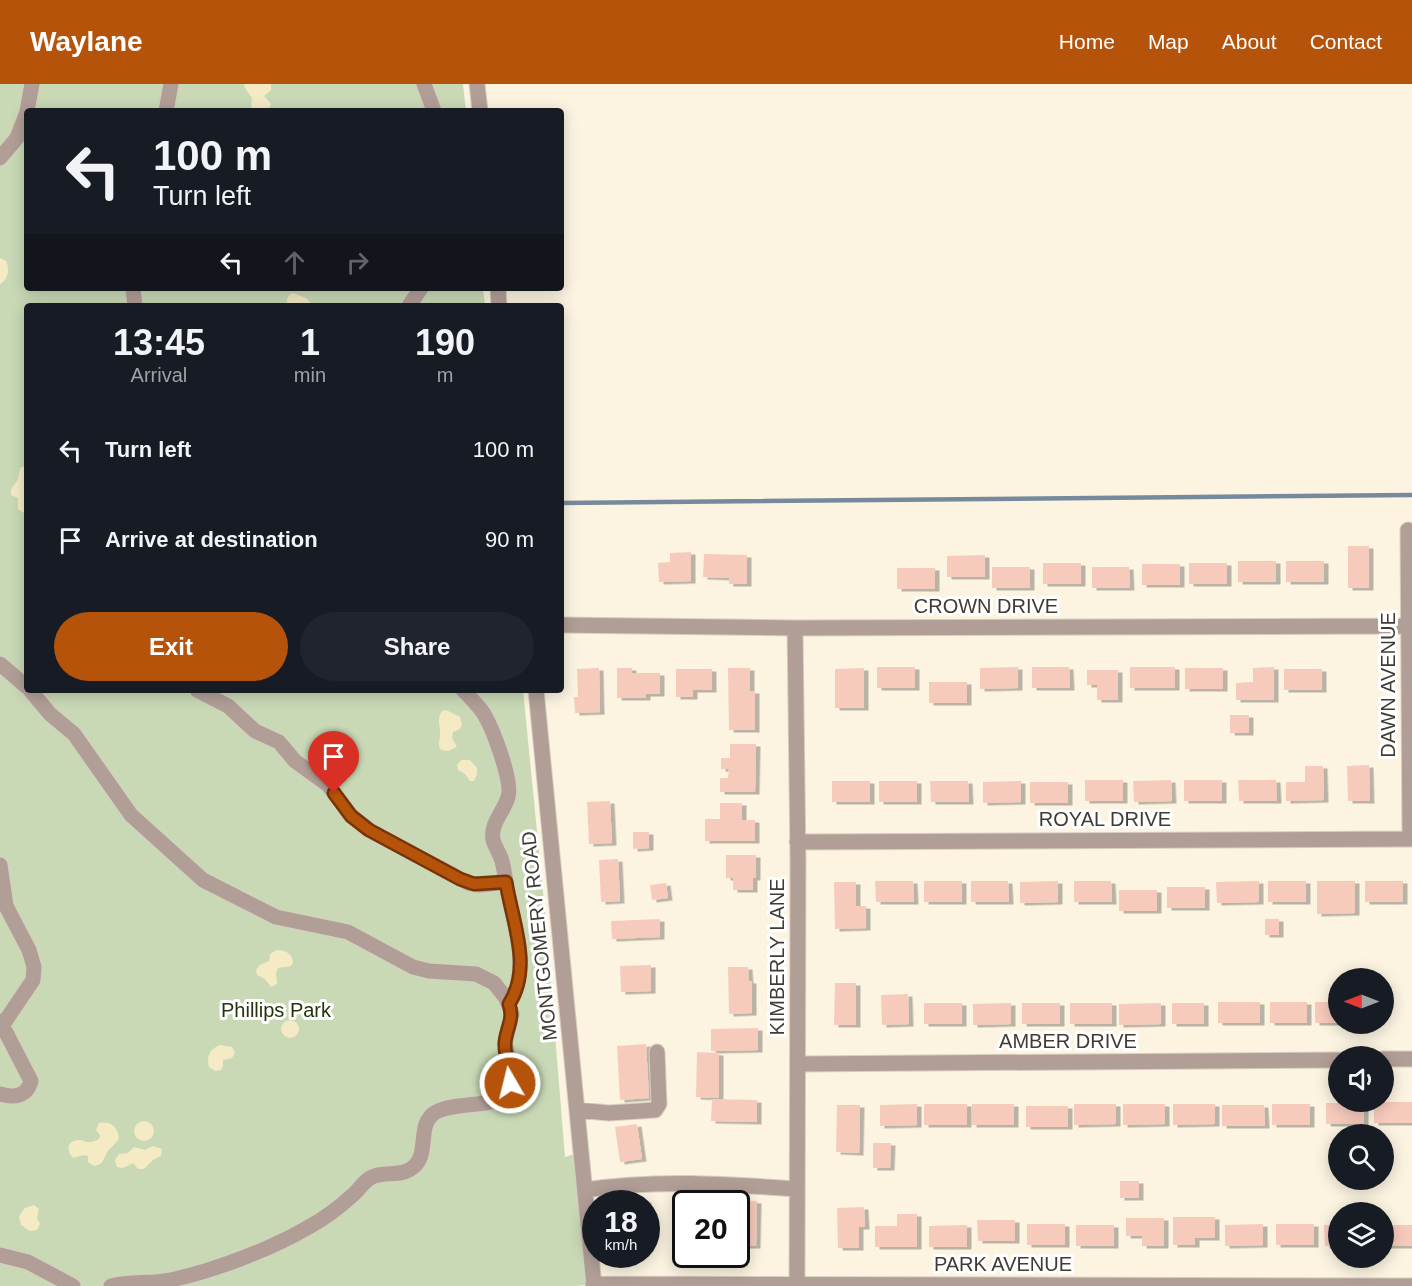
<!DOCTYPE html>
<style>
:root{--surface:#171b24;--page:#20242c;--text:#f1f3f6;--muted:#9ea1a6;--accent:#b45309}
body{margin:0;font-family:Helvetica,sans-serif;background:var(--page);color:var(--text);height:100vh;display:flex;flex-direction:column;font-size:22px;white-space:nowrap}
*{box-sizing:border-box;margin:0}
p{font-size:20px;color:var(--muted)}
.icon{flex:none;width:33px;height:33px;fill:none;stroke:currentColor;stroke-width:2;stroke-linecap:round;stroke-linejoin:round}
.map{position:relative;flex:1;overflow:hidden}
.sheet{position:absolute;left:24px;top:219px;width:540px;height:390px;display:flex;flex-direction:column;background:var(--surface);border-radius:6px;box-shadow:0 3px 15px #0003}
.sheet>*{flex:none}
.guide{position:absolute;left:24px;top:24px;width:540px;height:183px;border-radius:6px;box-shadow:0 3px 15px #0003;background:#171b24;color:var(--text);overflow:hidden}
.needle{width:39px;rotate:270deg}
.tools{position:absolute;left:1328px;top:884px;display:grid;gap:12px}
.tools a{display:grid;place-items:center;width:66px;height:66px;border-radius:50%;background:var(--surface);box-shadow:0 3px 15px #0003;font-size:30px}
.speed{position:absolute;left:582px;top:1106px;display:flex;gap:12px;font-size:30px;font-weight:700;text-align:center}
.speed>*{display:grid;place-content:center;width:78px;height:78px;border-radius:50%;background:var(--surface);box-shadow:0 3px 15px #0003;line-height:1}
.speed small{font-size:15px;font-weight:400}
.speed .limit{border:3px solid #111;border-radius:9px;background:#fff;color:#111}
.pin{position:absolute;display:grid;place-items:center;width:51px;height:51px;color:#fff;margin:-62px -26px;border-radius:50% 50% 50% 0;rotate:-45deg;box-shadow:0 0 6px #0007}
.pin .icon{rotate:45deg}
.me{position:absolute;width:66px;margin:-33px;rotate:352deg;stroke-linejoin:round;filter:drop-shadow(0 0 4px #0008)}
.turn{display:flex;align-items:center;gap:21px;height:126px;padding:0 30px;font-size:27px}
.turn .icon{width:78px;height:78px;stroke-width:2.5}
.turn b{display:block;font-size:42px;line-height:51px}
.lanes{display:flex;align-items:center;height:57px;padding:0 30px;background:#0003;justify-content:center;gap:30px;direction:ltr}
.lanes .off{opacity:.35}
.eta{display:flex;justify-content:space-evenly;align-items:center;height:102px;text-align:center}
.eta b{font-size:36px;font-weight:700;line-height:42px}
.primary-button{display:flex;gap:12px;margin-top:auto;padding:12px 30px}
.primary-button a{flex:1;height:69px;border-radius:36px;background:var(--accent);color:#fff;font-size:24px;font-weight:700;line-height:69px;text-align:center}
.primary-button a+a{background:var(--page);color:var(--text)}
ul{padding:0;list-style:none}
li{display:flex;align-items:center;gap:18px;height:90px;padding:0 30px}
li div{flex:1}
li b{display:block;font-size:22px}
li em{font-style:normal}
header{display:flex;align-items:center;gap:36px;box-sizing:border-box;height:84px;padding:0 30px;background:var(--accent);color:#fff}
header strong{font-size:28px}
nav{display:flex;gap:33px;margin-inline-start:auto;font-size:21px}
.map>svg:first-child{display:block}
.green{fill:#c9d9b6}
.sand{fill:#f4ebc5}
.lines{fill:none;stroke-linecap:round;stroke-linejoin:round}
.stream{stroke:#778a9d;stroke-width:4.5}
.building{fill:#f7cbbc;filter:url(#shadow)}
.minor-casing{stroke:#d6cfbf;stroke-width:17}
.minor{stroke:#b19e97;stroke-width:15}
.route-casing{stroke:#753606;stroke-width:15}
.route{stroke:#b45309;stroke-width:10}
.labels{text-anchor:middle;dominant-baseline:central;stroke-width:6;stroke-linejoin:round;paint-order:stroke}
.street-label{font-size:20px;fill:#403c35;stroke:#fff}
.park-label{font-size:20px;fill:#26350b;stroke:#fff}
</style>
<header>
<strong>Waylane</strong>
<nav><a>Home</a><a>Map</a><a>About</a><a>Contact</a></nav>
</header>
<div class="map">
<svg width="1412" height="1202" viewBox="0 0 1412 1202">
<defs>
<filter id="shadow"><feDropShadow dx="4.5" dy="2.5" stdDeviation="0" flood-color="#0004"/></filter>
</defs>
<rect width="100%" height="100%" fill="#fcf4e1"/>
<path class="green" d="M0 0H463L466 27H27V204H483L485 222H27V606H523L545 828 565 1073 575 1070 593 1200 577 1202H0Z"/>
<path class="sand" d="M244 0H271V6L264 12 271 20 268 27H251L252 14 245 4Z
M0 174 6 177C10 185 8 196 0 200Z
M293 209 306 214 314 222H287C286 217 288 210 293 209Z
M27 381V428L24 429 18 425V414L11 411V406L18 395 20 384Z
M446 626 460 633 462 641 460 645 453 648 452 654 457 663 448 667 441 666C437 659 440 658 440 651 441 641 436 637 442 627Z
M461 676H470L477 684V690L474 697H470L465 690 458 686 457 681Z
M277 866C285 866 292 869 293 878L291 882 278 884 276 889 277 900 271 903 265 895 257 891 256 886 260 881 269 877 270 870Z
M281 945a9 9 0 1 1 18 0a9 9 0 1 1-18 0Z
M220 961 232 963 235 969 232 974 223 976V982L221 986 215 987 209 983C206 972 210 965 220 961Z
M134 1047a10 10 0 1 1 20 0a10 10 0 1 1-20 0Z
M99 1039C110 1037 118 1043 119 1054 116 1060 112 1062 108 1067 103 1074 105 1080 94 1082L88 1078V1072L84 1071 73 1074C66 1067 67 1056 79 1056 88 1057 81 1058 89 1058 94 1058 95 1057 99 1055L100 1051 96 1046Z
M153 1062 162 1065 161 1072 153 1076 144 1085H138L133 1079 123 1084 117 1083 115 1076 119 1070 128 1069 134 1063 145 1066Z
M34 1121 39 1125 37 1134 40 1140 37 1146 30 1147 21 1141 19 1132 25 1124Z"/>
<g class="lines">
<path class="stream" d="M561 419 1412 411"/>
</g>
<path class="building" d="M1348 462H1369V504H1348Z
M691 468V497L659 498 658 479 670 478V469Z
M704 470 747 471V500H729V494L703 493Z
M985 471V493H947V472Z
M1238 477H1276V498H1238Z
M1286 477H1324V498H1286Z
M1043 479H1081V500H1043Z
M1189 479H1227V500H1189Z
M1142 480H1180V501H1142Z
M992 483H1030V504H992Z
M1092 483H1129L1130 504H1092Z
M897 484H935V505H897Z
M877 583H915V604H877Z
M1018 583V604L980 605V584Z
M1032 583H1069L1070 604H1032Z
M1130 583H1175V604H1130Z
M1274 583V616H1236V599L1253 598V584Z
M599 584 600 628 575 629 574 613H578L577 585Z
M617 584H632V589H660V610H646V614H617Z
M728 584H750V607H755V646H729Z
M864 584V624H835V585Z
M1185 584H1223V605H1185Z
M676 585H712V606H693V613H676Z
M1284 585H1322V606H1284Z
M1087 586H1118V616H1097V601H1087Z
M929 598H967V619H929Z
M1230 631H1249V649H1230Z
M730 660H756L755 708H720V694H728L729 685H721V674H730Z
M1369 681 1370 717H1348L1347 682Z
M1305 682H1323L1324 716 1286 717V698H1305Z
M1085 696H1123V717H1085Z
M1171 696 1172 717 1134 718 1133 697Z
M1184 696H1222V717H1184Z
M1238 696H1276L1277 717H1239Z
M832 697H870V718H832Z
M879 697H917V718H879Z
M930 697H968L969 718H931Z
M1021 697V718L983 719V698Z
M1030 698H1068V719H1030Z
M610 717 612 759 589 760 587 718Z
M720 719H742V736H755V757H705V735H720Z
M633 748H649V764L633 765Z
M726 771H756V794H753V806H733V794H726Z
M618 775 620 817 601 818 599 776Z
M875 797H913L914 818H876Z
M924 797H962V818H924Z
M971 797H1008L1009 818H971Z
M1058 797V818L1020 819V798Z
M1074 797H1111L1112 818H1074Z
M1259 797V818L1217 819 1216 798Z
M1268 797H1306V818H1268Z
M1317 797H1355V829L1317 830Z
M1365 797H1403V818H1365Z
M834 798H856V822H866V844L835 845Z
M666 799 668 814 652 816 650 801Z
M1167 803H1205V824H1167Z
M1119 806H1157V827H1119Z
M660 835V853L612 855 611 837Z
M1265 835H1279V851H1265Z
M651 881V907L621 908 620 882Z
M728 883H748L749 897H752V929L729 930Z
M835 899H856V941H834Z
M908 910 909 940 882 941 881 911Z
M1218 918H1260V939H1218Z
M1270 918H1307V939H1270Z
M1315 918H1338V939H1315Z
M924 919H962V940H924Z
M1011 919V940L973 941V920Z
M1022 919H1060V940H1022Z
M1070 919H1112V940H1070Z
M1161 919V940L1119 941V920Z
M1172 919H1204V940H1172Z
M758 944V966L711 967V945Z
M646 960 649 1014 620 1016 617 962Z
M697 968 719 969V1014L696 1013Z
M712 1015 757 1016V1038L711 1037Z
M1374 1018H1412V1039H1374Z
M1326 1019H1364V1040H1326Z
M917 1020V1041L880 1042V1021Z
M924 1020H967V1041H924Z
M972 1020H1014V1041H972Z
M1074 1020H1116V1040L1074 1041Z
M1123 1020H1165V1040L1123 1041Z
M1173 1020H1215V1040L1173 1041Z
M1272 1020H1310V1041H1272Z
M837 1021H860L859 1069 836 1068Z
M1222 1021H1264L1265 1042H1222Z
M1026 1022H1068V1043H1026Z
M637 1040 642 1075 620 1078 615 1043Z
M873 1059H891L890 1084H873Z
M1120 1097H1139V1114H1120Z
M647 1116V1119H625V1117Z
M681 1116H705L704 1119H686V1162H680Z
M734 1116 757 1117 756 1162H736V1119H734Z
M864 1123 865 1143H859V1164H838L837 1124Z
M897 1130H917V1163H875V1142H897Z
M1173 1133H1215V1154H1195V1161H1173Z
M1126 1134H1164V1162H1142V1152H1126Z
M977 1136H1015V1157H978Z
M1027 1140H1065V1161H1027Z
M1263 1140V1161L1225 1162V1141Z
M1276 1140H1314V1161H1276Z
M967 1141V1163H929V1142Z
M1076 1141H1114V1162H1076Z
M1324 1141H1338V1162H1325Z
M1383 1141H1412V1162H1383Z"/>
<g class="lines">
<g class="minor-casing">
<path id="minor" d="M424 0 434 27
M477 0 480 27
M27 27 32 0
M166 27 171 0
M0 74 17 54 27 28
M133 204 135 222
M498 204 499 222
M409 222 421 204
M1408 446 1410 755
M561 541 795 544 1412 542
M795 544 798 778 797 1202
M0 580 27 603
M30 606 50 630 74 650 131 731 203 796 276 833 348 848 413 883 429 887 476 890 494 899 506 914 512 930 505 959 510 981V999L504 1010 495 1017C477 1022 451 1020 436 1028 415 1040 431 1071 412 1084 401 1093 384 1087 372 1093 365 1096 360 1104 355 1109 341 1122 324 1135 307 1144 271 1165 211 1188 170 1196 151 1200 131 1197 111 1202
M197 606 228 622 255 647 279 658 295 677 328 701 351 731 369 746 468 799 480 801 506 798
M463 606C471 614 478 621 484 630 493 645 513 698 508 713 504 728 490 739 493 756 495 763 500 770 502 777 505 789 506 801 509 813 516 849 530 887 509 920
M536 606 594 1202
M797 758 1412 755
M0 781 6 822 29 866 34 883 33 896 2 942
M0 937 31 997C27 1013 13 1014 0 1010
M1383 975H1412
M798 980 1338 976
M577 1026 609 1029 655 1026 659 1020 657 968
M585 1106C655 1095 726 1100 796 1105
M0 1171 28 1178 73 1202
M593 1200 1412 1202"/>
</g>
<use href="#minor" class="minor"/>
</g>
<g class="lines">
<g class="route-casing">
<path id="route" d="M334 709 351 732 369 746 460 795 474 800 506 798C512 837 533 883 509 920 515 937 504 947 505 962 505 975 512 985 510 999"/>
</g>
<use href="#route" class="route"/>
</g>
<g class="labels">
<g class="street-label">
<text x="986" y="522">CROWN DRIVE</text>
<text transform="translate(1388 601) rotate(-90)">DAWN AVENUE</text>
<text x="1105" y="735">ROYAL DRIVE</text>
<text transform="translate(539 852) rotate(-96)">MONTGOMERY ROAD</text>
<text transform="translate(777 873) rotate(-90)">KIMBERLY LANE</text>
<text x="1068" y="957">AMBER DRIVE</text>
<text x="1003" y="1180">PARK AVENUE</text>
</g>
<g class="park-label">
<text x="276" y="926">Phillips Park</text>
</g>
</g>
</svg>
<div class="tools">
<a><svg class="needle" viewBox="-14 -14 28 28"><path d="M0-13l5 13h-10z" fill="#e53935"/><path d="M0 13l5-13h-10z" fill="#9ea1a6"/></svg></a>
<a><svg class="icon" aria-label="sound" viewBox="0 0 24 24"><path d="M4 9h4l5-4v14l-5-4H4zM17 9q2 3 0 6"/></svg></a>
<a><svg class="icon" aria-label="search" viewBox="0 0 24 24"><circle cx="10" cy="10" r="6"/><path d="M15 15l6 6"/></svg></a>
<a><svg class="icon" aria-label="layers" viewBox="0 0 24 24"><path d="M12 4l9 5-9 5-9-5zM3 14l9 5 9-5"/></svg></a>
</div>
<div class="speed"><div>18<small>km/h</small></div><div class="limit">20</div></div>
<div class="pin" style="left:334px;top:709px;background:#d93025"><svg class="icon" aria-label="arrive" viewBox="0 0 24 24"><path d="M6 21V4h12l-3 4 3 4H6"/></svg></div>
<svg class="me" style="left:510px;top:999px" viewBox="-20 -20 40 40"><circle r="17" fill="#b45309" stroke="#fff" stroke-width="3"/><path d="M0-11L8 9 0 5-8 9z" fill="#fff"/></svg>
<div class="guide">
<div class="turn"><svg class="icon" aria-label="left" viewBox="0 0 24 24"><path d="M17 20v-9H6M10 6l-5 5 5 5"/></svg><div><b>100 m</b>Turn left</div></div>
<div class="lanes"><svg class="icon" aria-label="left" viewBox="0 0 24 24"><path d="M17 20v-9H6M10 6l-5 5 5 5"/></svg><svg class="icon off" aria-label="ahead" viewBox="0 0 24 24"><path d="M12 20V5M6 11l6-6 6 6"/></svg><svg class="icon off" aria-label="right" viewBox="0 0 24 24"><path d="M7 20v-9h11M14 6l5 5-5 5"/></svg></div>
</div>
<section class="sheet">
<div class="eta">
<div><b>13:45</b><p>Arrival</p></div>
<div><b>1</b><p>min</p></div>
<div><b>190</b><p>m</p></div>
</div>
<ul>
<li><svg class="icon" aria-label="left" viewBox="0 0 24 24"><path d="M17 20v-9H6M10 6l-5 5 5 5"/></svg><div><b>Turn left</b></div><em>100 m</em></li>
<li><svg class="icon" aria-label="arrive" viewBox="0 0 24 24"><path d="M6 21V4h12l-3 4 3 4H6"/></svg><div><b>Arrive at destination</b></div><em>90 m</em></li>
</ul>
<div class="primary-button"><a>Exit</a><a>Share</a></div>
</section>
</div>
